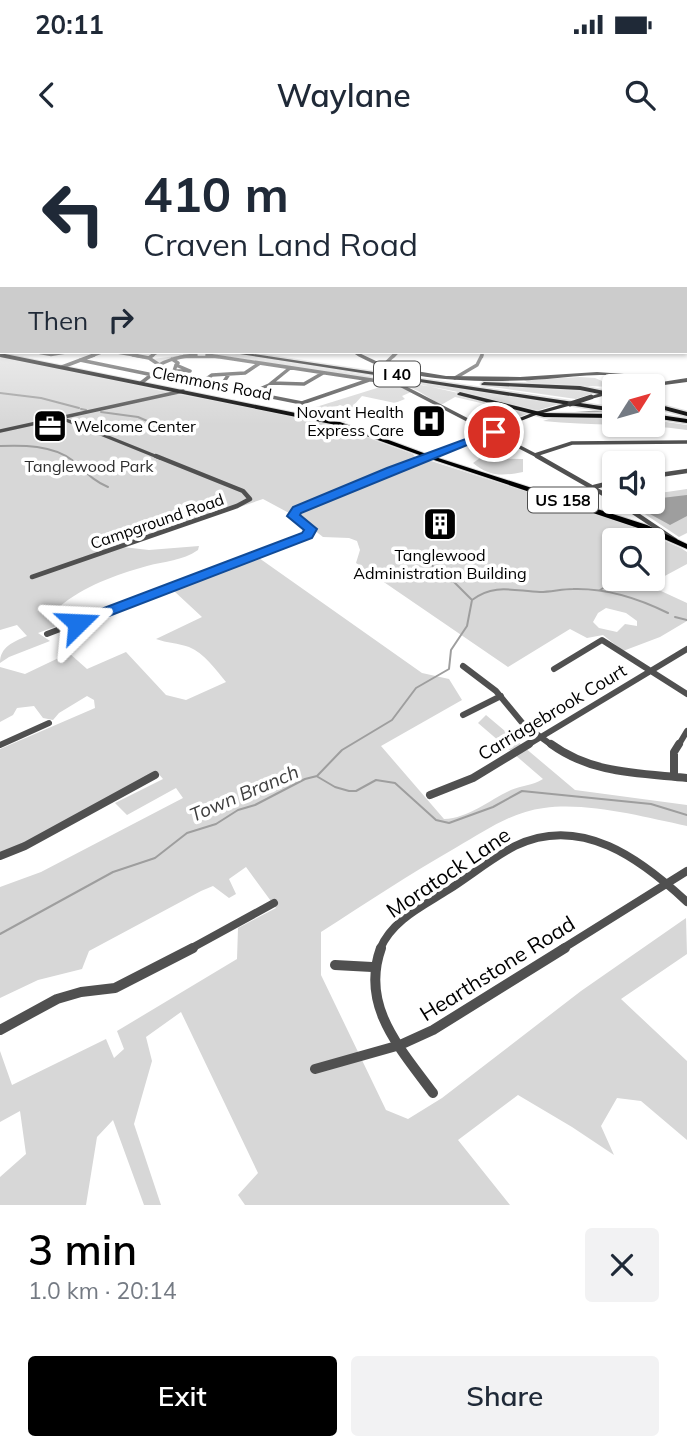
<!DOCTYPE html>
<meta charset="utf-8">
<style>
:root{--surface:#fff;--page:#f2f2f3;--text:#1f2937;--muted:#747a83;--accent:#000}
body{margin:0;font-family:Mulish,sans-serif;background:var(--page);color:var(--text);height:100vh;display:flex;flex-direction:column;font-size:26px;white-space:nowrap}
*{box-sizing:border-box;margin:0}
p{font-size:23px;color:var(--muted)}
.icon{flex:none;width:38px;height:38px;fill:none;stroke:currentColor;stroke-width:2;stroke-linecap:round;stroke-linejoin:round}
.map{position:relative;height:1065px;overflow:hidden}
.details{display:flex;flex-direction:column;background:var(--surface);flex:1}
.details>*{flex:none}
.top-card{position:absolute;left:0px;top:0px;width:688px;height:214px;box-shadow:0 2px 5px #0004;background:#fff;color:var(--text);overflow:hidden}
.needle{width:46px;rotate:53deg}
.fabs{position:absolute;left:602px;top:234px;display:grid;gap:14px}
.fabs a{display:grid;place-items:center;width:63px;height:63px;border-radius:7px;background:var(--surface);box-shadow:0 2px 5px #0004;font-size:35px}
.pin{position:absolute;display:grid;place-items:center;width:60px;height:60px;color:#fff;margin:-30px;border:4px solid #fff;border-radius:50%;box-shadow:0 2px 7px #0007}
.me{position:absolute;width:77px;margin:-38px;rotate:69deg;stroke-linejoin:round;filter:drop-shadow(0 0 5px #0008)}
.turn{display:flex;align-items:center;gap:24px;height:147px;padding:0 28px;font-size:32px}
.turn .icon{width:91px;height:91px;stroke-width:2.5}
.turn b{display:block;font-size:49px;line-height:60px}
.then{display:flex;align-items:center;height:66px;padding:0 28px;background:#0003;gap:14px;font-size:26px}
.round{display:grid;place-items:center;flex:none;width:74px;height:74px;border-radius:7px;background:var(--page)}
.headline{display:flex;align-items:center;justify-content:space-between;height:119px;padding:0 28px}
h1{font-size:42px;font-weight:600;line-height:52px;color:var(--accent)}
.action{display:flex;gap:14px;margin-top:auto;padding:14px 28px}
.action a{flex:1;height:80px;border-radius:7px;background:var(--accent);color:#fff;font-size:28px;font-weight:600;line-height:80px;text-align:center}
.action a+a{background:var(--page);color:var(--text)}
.status{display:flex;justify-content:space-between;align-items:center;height:49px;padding:0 35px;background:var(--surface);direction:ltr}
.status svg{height:19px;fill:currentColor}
header{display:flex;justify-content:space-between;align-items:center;height:91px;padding:0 28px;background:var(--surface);font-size:32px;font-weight:600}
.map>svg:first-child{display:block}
.green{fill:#d7d7d7;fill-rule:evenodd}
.water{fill:#9e9e9e}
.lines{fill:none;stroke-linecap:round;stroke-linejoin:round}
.stream{stroke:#9e9e9e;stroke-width:2}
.primary-casing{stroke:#dbdbdb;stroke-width:2}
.highway-casing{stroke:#dbdbdb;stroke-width:3}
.street-far5{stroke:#505050;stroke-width:2.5}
.street-far4{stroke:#505050;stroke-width:3.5}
.street-far3{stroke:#505050;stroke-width:4.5}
.street-far2{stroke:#505050;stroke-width:6}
.street-far1{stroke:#505050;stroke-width:8}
.street{stroke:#505050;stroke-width:10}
.secondary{fill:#1d1d1d;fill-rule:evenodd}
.primary{fill:#000;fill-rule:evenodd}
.highway{fill:#000;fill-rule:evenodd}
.secondary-bridge{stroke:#1d1d1d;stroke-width:5}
.route{fill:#1a73e8;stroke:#114b97;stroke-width:2}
.labels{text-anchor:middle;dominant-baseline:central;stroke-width:7;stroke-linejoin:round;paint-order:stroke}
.shield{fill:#fff;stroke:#4c4c4c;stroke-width:2}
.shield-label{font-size:16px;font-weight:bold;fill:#000}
.far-street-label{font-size:16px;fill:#000;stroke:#fff}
.far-poi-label{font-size:16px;fill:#000;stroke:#fff;text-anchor:end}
.far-park-label{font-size:16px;fill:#2e2e2e;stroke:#fff}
.street-label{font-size:18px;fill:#000;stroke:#fff}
.water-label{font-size:19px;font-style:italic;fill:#3f3f3f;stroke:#fff}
.near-street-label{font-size:21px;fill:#000;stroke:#fff}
</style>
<div class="status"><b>20:11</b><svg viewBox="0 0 49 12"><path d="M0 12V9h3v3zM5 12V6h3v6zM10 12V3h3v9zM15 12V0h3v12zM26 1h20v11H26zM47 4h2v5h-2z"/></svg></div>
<header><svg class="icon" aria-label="back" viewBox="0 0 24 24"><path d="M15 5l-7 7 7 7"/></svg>Waylane<svg class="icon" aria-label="search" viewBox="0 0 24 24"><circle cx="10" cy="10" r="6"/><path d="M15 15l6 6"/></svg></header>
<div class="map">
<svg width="687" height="1065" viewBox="0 0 687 1065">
<rect width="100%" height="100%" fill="#fff"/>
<path class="green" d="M183 212C244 212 304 225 363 235 418 245 478 252 530 273L486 289 467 279 473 277 472 280C490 290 498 283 511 270L455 257 441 265 418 251 401 244 211 214H196L159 223 153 219 183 215Z
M0 218 57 226 157 250 325 282 413 314 416 318 289 373 263 359 123 407 149 410 199 406 198 410C182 421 165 421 147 426 115 435 84 446 59 467L70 481 38 493 50 501 9 517 0 523C0 507 13 502 27 496L17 485 0 490Z
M580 237 595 238 616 247 530 244 524 240Z
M406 241H412L559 264 536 271Z
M393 243 411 252 402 256 405 259 395 263 362 256 353 266 367 272 361 276 354 273 358 271 340 265 323 272 344 280 356 277 344 282 300 272Z
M485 246 576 248 597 252 576 259Z
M555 277 614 278V285H653V280L687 285V290C639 283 591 286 543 281Z
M480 318 523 319V332C502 336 490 337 473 323Z
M428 320 619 381 681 408 687 412V424L648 445 687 463V481L660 497 623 511 603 495 587 498 570 489 508 527 356 423 360 410 357 401 349 398 323 397 295 375 305 368ZM614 401H653V439H614ZM606 468 626 473 637 481V486L625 484 617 492 599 488 593 482 598 473Z
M687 349V393L679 397 627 362H653V354Z
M259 418 422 533 449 539 462 560 381 606 444 679C469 678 489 660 511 650 522 645 532 646 543 639L478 583 486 575 575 650 687 665V686C643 677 589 662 544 668 511 672 485 691 457 707 410 734 366 763 321 792V835L386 970 408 979 442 958 581 851 686 778 687 814 621 859 687 921V1000L641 961 617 958 601 986 614 1015 572 987 518 955 458 1000 510 1065H245L238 1055 258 1033 181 872 146 897 152 921 134 984 161 1065H144L113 980 97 997 86 1065H0V1037L26 1014 20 971 0 982V911L12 945 106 899 114 918 124 909 117 891 237 819 238 788 276 768 246 727 229 739 236 754 229 758 213 746 201 751 89 811 82 829 38 840 0 858V747L41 732 183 658 176 648 127 675 115 663 163 639 157 632 39 696 0 713V609L95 568 94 560 87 556 59 573 53 580 43 578 34 566 17 568 13 575 0 582V527L25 534 69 513 87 529 126 512 166 555 186 560 226 542C216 530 204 513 189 507 178 503 167 503 156 499L202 477 174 451Z"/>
<path class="water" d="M687 355V376L670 385 639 368 635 362H653V359Z"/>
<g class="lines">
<path class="stream" d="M0 253 41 258 79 268
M81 269 86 270
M101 272 138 277 168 290
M575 273 603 271
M0 306C23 305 52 305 72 320 84 330 93 341 108 347
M625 401 635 387
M414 413 450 438 471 459
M600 450 618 439
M675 477 687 480
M318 637 335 647 349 651H356L376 640 395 643 436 680 449 683 493 667 522 651 651 664 687 675
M0 794 113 732 155 718 187 693 216 684 238 670 255 665 305 639 317 636 342 610 392 580 416 548 449 529 451 510 467 486 472 460C494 443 514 451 540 452 551 452 562 449 573 449 607 448 638 458 668 473"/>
<g class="primary-casing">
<path id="primary" d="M0 213 340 282 429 315 647 385 687 404V409L641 389 425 317 336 285 0 217Z"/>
</g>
<g class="highway-casing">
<path id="highway" d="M0 175H2V179H0Z
M227 212H240L614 268V272Z
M484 242 580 246 614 253V257L580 250 482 245 481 244Z
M460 252 544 273 613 274 614 278 544 277 458 255 457 254Z
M653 263 687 272V276L653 267Z
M653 274 687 279V283L653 278Z"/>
</g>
<path class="street-far5" d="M114 212 143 217
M40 213 51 215 69 212
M89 217 103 212
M150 217 158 212
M180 217H219
M393 217 398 212
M482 217V212"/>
<path class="street-far4" d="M133 215 149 218
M153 215 149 218 158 224
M207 215 398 244 541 318
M172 219 178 223 176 225
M80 220 153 235
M176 225 190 231H174Z
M384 225 394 215
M62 227 94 215
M290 228 269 245 251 253 302 263 369 240
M229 234 223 243 202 242 212 235 245 233 260 223
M455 238 477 225 482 215
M141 243 155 232 154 228C167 219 180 216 196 215
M272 243 304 244 323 233
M61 278 160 318
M0 291 183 251
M535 315 572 303 687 302
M423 318 427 316"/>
<path class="street-far3" d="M537 316 614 360
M653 336 687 331
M594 347 614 342
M618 362 675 400
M32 437 237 366 250 359 243 351 156 316
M175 445 307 395 310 389 293 376 297 370 427 316"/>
<path class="street-far2" d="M47 494 180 443
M463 526 496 551 524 585 553 606
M554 529 602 500 687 554
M463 575 501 556
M0 605 49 583
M526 606 687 509
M678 606 687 591"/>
<path class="street-far1" d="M551 604C592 634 638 633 687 638
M674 636V612L679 604
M430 655 473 638 529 604
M0 716 25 706 155 635
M190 809 274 763
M380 809C392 780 423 766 448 750 470 736 492 718 515 706 581 674 641 719 687 762
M562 809 687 731"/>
<path class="street" d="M381 808C360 866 400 908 433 953
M335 825 372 827
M0 890 57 859 81 852 115 848 193 808
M315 929 400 905 433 890 565 808"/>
<path class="secondary" d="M352 212H357L376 221 398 228 446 236 520 237 597 232 624 234 638 238 649 244 687 238V242L649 247H634L643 244C613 229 579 237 547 239 494 243 396 244 352 212Z
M614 249V253L591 259 588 257Z
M570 262 572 263V265L536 275 429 317 424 316 532 273Z"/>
<use href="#primary" class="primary"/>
<use href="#highway" class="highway"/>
<path class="secondary-bridge" d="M570 264 591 257"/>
</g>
<linearGradient id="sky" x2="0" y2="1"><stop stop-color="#8aabca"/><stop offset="0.48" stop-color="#fff"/><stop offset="1" stop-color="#fff" stop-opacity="0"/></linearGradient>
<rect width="687" height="285" fill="url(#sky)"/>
<path class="route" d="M490 290 499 292 301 373 300 375 317 389 312 398 83 486H72L70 483 72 480 302 393 304 390 287 376 293 367 387 328Z"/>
<defs>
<g id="hospital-square" transform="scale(1.75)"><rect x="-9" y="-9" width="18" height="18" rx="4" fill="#000" stroke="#fff"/><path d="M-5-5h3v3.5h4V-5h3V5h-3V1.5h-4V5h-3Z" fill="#fff"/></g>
<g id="office-square" transform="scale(1.75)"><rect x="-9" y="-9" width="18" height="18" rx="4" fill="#000" stroke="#fff"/><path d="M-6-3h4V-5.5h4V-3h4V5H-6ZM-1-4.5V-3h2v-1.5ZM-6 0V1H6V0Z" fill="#fff"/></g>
<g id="building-square" transform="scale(1.75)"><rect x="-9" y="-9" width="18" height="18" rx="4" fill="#000" stroke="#fff"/><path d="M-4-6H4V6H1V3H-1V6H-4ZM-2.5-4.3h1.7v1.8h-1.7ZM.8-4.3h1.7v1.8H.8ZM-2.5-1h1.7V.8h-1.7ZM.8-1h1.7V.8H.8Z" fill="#fff"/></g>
</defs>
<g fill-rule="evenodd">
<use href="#hospital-square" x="429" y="281"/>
<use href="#office-square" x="50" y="286"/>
<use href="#building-square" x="440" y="384"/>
</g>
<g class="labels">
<g class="shield">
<rect x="374" y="221.5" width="46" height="25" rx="5"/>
<rect x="528" y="347.5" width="70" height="25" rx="5"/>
</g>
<g class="shield-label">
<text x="397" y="234">I 40</text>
<text x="563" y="360">US 158</text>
</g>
<g class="far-street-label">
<text transform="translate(212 243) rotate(11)">Clemmons Road</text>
<text transform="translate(157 381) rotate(-19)">Campground Road</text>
</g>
<g class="far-poi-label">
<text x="404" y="272">Novant Health<tspan x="404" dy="18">Express Care</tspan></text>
<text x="74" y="286" text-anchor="start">Welcome Center</text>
<text x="440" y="415" text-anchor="middle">Tanglewood<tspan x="440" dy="18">Administration Building</tspan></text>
</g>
<g class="far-park-label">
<text x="89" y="326">Tanglewood Park</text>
</g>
<g class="street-label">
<text transform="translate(552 572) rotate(-31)">Carriagebrook Court</text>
</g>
<g class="water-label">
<text transform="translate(244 653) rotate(-23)">Town Branch</text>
</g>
<g class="near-street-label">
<text transform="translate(448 732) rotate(-34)">Moratock Lane</text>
<text transform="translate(497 828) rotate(-32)">Hearthstone Road</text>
</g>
</g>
</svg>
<div class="fabs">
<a><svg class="needle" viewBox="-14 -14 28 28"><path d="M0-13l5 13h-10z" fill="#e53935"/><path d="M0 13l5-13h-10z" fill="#747a83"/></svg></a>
<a><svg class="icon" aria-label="sound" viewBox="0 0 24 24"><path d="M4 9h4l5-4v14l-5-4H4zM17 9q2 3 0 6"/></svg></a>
<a><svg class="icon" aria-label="search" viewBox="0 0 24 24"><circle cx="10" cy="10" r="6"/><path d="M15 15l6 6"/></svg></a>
</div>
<div class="pin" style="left:494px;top:292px;background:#d93025"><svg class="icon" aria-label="arrive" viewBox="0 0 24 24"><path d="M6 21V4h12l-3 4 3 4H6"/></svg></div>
<svg class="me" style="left:78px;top:483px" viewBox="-20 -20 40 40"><path d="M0-17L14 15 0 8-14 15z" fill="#1a73e8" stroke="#fff" stroke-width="4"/></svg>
<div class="top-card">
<div class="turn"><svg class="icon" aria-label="left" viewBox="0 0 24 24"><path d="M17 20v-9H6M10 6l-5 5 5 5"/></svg><div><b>410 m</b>Craven Land Road</div></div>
<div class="then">Then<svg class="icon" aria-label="right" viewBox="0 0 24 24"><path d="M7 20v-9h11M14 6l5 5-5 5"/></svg></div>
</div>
</div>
<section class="details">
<div class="headline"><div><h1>3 min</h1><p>1.0 km · 20:14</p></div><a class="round"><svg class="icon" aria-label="close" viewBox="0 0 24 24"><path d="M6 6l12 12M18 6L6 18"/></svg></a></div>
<div class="action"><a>Exit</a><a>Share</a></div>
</section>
